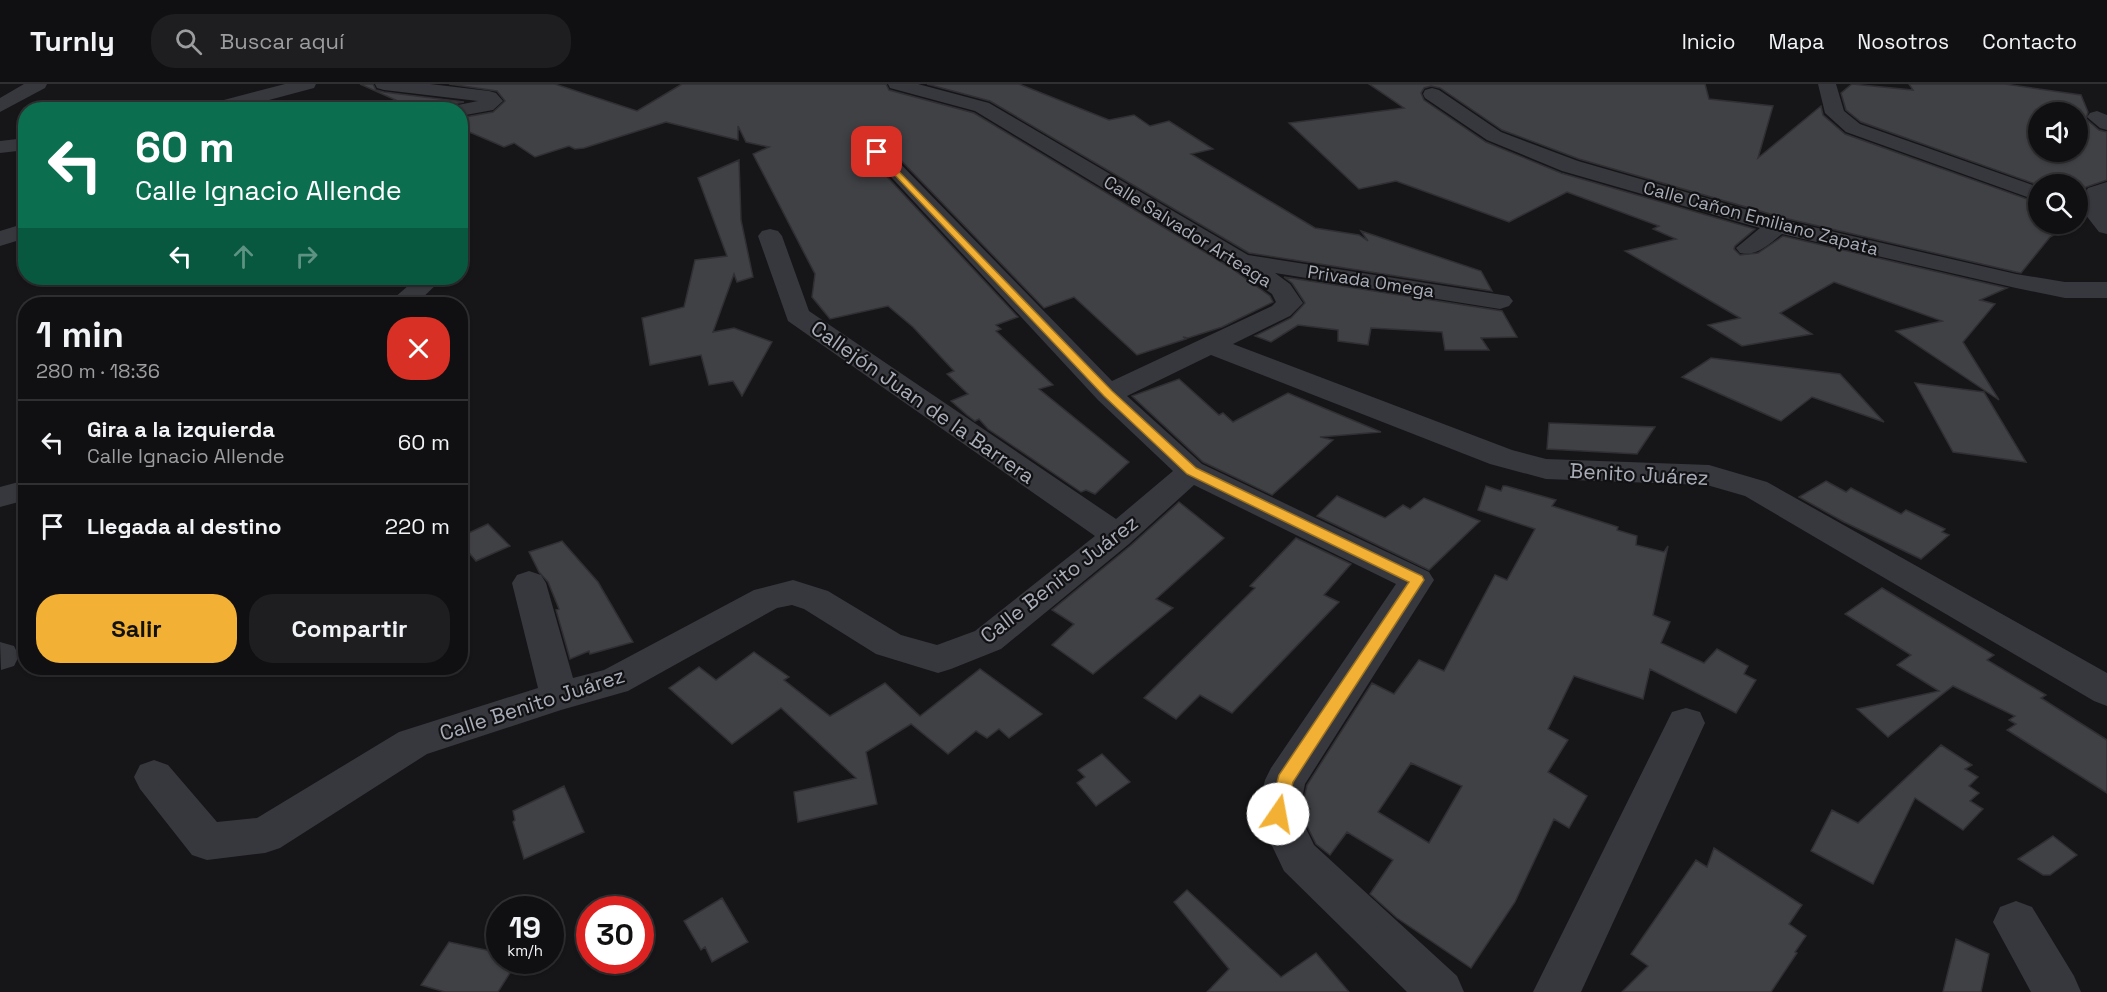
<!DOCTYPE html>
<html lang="es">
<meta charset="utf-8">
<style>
:root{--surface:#101012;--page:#1e1e20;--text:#f1f3f6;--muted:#9c9d9f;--line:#303032;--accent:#f2b134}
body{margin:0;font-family:"Space Grotesk",sans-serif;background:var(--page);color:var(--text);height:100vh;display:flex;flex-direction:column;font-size:22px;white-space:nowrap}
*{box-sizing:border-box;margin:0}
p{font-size:20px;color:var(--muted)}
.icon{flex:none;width:33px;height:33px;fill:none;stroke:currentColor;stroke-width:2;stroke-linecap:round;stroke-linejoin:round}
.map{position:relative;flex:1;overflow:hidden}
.panel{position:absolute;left:18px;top:213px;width:450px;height:378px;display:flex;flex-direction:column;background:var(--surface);border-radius:24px;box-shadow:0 2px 4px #0004,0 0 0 2px var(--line)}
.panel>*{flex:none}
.hud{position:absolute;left:18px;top:18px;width:450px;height:183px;border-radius:24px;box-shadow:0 2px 4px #0004,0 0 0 2px var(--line);background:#0b6e4f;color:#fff;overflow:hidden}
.fabs{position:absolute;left:2028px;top:18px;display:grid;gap:12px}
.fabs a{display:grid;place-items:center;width:60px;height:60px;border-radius:50%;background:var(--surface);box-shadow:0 2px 4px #0004,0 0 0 2px var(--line);font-size:30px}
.speed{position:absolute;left:486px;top:812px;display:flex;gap:12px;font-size:30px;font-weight:700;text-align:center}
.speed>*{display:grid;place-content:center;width:78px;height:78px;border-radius:50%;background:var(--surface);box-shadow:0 2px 4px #0004,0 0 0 2px var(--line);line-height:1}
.speed small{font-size:15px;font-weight:400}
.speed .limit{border:9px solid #d22;background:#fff;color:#111}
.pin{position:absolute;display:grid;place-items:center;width:51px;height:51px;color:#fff;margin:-26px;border-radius:12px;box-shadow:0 3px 9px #0006}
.me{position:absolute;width:66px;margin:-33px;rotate:12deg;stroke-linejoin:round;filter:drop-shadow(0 0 4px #0008)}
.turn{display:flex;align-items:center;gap:21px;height:126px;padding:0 18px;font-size:27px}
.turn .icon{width:78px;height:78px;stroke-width:2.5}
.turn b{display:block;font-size:42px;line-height:51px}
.lanes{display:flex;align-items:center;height:57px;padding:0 18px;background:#0003;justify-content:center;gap:30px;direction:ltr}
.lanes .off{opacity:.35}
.round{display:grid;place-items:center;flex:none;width:63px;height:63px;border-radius:24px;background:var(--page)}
.head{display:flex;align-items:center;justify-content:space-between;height:102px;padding:0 18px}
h1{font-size:36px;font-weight:600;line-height:45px}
.button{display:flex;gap:12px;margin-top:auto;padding:12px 18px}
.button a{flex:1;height:69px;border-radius:24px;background:var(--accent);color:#111;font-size:24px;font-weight:600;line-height:69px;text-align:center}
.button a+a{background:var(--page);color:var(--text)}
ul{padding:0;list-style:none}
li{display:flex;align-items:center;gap:18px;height:84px;padding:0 18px;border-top:2px solid var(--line)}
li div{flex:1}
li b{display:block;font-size:22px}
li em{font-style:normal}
header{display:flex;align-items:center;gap:36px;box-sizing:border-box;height:84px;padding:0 30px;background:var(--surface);border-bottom:2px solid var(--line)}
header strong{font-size:28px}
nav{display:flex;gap:33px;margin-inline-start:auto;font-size:21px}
.search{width:420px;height:54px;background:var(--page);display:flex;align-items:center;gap:15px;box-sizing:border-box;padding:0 21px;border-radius:24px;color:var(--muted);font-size:22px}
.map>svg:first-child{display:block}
.building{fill:#404145;stroke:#303034;stroke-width:1.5;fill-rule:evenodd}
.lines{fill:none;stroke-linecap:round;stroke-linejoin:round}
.minor{fill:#37383d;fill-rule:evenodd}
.route{fill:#f2b134;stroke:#9d7322;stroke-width:1.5}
.labels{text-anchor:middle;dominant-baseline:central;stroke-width:4.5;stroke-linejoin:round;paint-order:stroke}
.far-street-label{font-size:18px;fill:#a8adb8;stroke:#111113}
.street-label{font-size:21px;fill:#a8adb8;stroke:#111113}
</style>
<header>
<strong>Turnly</strong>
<div class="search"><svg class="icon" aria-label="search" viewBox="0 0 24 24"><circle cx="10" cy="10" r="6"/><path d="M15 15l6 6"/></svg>Buscar aquí</div>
<nav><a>Inicio</a><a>Mapa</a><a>Nosotros</a><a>Contacto</a></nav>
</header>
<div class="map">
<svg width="2107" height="908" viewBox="0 0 2107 908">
<rect width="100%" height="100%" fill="#161618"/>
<path class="building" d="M360 0H373L376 6 384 8 464 18 453 20 449 26H418Z
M449 0H555L637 27 682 0H886L889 6 974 29 1231 184 1270 212 1273 218 1222 243 1188 254 1183 253 1186 255 1137 271 1074 213 1044 224 886 61 876 59 868 62 865 69 1018 233 996 241 1001 245 996 247 1053 301 1039 305 1129 378 1095 410 1086 406 1081 408 988 345 979 335 975 337 967 331 951 317 968 310 947 290 954 287 913 243 888 222 830 235 812 213 815 190 753 70 769 63 746 58 738 42V56L666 38 584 64 575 65 569 62 535 73 514 59 504 63 460 44V34L493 28 505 17 497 7Z
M927 0H1019L1109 36 1134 31 1150 42 1169 37 1213 65 1191 70 1315 144 1359 151 1368 157 1361 147 1481 187 1492 207 1249 169 990 17Z
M1369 0H1705L1709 15 1773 22 1758 74 1821 22 1823 31 1845 50 2038 119V140H2074L2050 153 2021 189 2016 188 1784 134 1579 75 1502 46 1440 4 1431 2 1424 4 1421 9 1424 16 1486 58 1561 89 1755 145 1735 162 1734 165 1740 171 1758 169 1783 152 2007 204 1980 216 1995 220 1963 258 1999 316 1896 247 1942 237 1834 198 1780 229 1812 250 1742 262 1708 241 1740 234 1625 167 1676 155 1653 145 1659 142 1567 108 1509 138 1396 97 1359 105 1289 39 1404 24Z
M1852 0 1913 6 1909 0H2005L2081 11 2088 28 2086 35 2099 46 2107 48V96L2086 103 2083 109 2085 133 2078 137V100L2038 101 1861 38 1846 26 1841 9ZM2038 28H2078V68H2038Z
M739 76 741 136 753 193 737 198 734 190 713 248 734 244 772 258 742 312 733 297 709 301 701 271 650 281 642 234 684 223 695 176 727 172 698 94Z
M1284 193 1502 227 1517 253 1481 254 1489 266H1445L1442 248 1371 244 1368 261 1338 257V246L1298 241 1271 258 1255 252 1291 234 1305 219 1292 199Z
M1711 274 1840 290 1884 338 1812 313 1781 337 1682 293Z
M1179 295 1219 331 1223 329 1233 338 1288 309 1381 348 1320 353 1333 356 1272 411 1203 378 1132 312Z
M1915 299 1984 308 2026 378 1953 368Z
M1549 339 1655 343 1637 370 1547 365Z
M1826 397 1846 408 1851 404 1901 430 1906 426 1945 445 1942 448 1949 451 1921 475 1844 438 1799 413Z
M1486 402 1501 407 1503 402H1506L1556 416 1552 422 1618 443 1617 446 1637 452 1636 461 1664 468 1668 462 1653 531 1670 538 1661 559 1704 579 1717 565 1748 582 1744 590 1756 596 1736 629 1650 585 1643 615 1574 592 1548 645 1568 656 1548 688 1587 712 1569 744 1554 735 1515 818 1471 884 1397 834 1370 810 1393 776 1347 748 1330 771 1316 760 1303 734 1310 725 1303 720 1307 701 1372 599 1394 610 1419 576 1444 587 1495 491 1507 496 1535 445 1478 426ZM1411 679 1462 702 1429 759 1378 728Z
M1337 412 1385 434 1403 421 1410 425 1424 414 1480 437 1429 486 1317 432Z
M1179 418 1224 454 1156 515 1173 524 1093 590 1052 561 1074 540 1052 526 1130 462Z
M488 440 510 462 476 477 460 458V453Z
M1296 454 1351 480 1324 511 1339 518 1232 629 1200 611 1176 635 1144 614 1255 504 1250 502Z
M562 457 598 498 633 558 590 570 589 567 570 575 556 526 559 525 548 498 539 488 529 468Z
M1882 504 1994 571 1987 576 2046 611 2041 614 2107 656V709L2007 646 2016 640 2009 636 2015 632 1953 602 1888 653 1857 625 1939 607 1897 581 1911 571 1845 530Z
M754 568 789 593 784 596 830 632 885 599 920 632 980 585 1042 630 1009 654 999 645 987 654 976 647 948 670 911 640 866 668 877 720 798 738 794 708 856 694 781 624 732 660 669 604 699 583 716 596Z
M1941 661 1972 681 1965 685 1978 693 1969 702 1979 709 1970 717 1983 725 1963 746 1915 714 1873 800 1811 767 1832 726 1858 739Z
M1102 670 1130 698 1096 722 1077 699 1085 693 1078 686Z
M564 702 584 748 524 775 513 738 515 736 513 727Z
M2053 752 2077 771 2050 791H2043L2018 775Z
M1714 764 1802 821 1789 840 1806 852 1795 868 1797 869 1771 908H1622L1648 882 1631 870 1696 776 1707 783Z
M1187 806 1281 893 1316 869 1349 908H1207L1229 885 1174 818Z
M722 814 748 858 712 878 705 863 701 866 684 837Z
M1956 855 1989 870 1981 908H1943Z
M449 858 500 869V876H518L498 908H445L421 901Z"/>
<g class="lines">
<path class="minor" d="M24 0H47L45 4 0 28V14Z
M285 0H316L314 4 232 26H199L201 22Z
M375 0H430L489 7 496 9 503 17 493 26 460 32V26H451L453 22 478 17 384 6 377 4Z
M888 0H918L989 19 1248 171 1509 212 1513 217 1509 222 1500 225 1275 189 1290 200 1303 219 1290 232 1233 260 1512 366 1546 375 1709 381 1767 398 2107 589V622L2094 617 1745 412 1707 401 1546 395 1490 380 1211 271 1127 312 1202 380 1429 488 1434 496 1305 700 1299 730 1314 761 1457 892 1464 908H1407L1284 787 1257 730 1265 696 1271 684 1396 500 1194 401 1129 460 1001 565 951 585 938 589 876 570 804 525 792 521 777 524 628 607 561 626 427 670 280 764 265 769 207 776 192 771 140 705 134 693 140 681 154 676 168 681 217 738 257 734 399 648 538 604 512 499 517 491 529 487 541 491 546 499 573 594 604 586 754 506 793 496 828 507 901 551 937 561 975 547 1095 452 788 237 758 152 762 147 770 145 778 147 782 152 809 227 1116 435 1173 387 1098 316 867 67 870 63 877 61 884 63 1112 297 1272 222 1276 218 1272 210 1232 182 975 27 890 4Z
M1818 0H1836L1844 27 1860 40 2038 103V117L1846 48 1825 29Z
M1432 4 1439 6 1501 48 1578 77 1783 136 2016 190 2065 198H2107V214H2065L2016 204 1782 150C1769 160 1757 173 1740 169L1736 164 1760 144 1562 87 1487 56 1425 14 1423 10 1425 6Z
M2097 27 2107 31V46L2100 44 2087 33 2090 29Z
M26 54V66L0 69V57Z
M2107 98V150L2099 148 2085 130V109L2088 104Z
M26 139V154L0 162V147Z
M417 194H443L416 220H390L393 215Z
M26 396V416L0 423V403Z
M0 558 14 562 19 572 14 582 1 586Z
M1686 624 1700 628 1705 639 1581 908H1533L1672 628Z
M2016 817 2032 823 2074 892 2081 908H2031L1993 838 2000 823Z"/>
</g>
<path class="route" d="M877 65 1112 307 1196 384 1422 492 1424 496 1422 499 1293 698 1284 735 1278 737 1272 735 1269 730 1279 691 1409 498 1187 390 1104 312 874 69 872 68Z"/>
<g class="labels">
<g class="far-street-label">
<text transform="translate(1761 134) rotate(15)">Calle Cañon Emiliano Zapata</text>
<text transform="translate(1188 147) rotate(32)">Calle Salvador Arteaga</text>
<text transform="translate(1371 197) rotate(9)">Privada Omega</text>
</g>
<g class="street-label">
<text transform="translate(923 318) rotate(35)">Callejón Juan de la Barrera</text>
<text transform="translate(1639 390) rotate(3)">Benito Juárez</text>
<text transform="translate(1059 495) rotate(-38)">Calle Benito Juárez</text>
<text transform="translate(532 620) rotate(-18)">Calle Benito Juárez</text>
</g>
</g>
</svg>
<div class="fabs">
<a><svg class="icon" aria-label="sound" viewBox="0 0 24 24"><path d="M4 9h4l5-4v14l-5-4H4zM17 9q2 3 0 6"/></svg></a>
<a><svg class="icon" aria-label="search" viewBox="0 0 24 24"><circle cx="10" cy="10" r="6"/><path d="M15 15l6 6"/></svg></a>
</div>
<div class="speed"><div>19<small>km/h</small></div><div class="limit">30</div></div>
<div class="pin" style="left:877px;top:68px;background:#d93025"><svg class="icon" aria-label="arrive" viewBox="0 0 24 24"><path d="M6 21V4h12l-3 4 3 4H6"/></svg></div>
<svg class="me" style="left:1278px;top:730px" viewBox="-20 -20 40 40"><circle r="19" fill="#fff"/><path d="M0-13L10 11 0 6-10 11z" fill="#f2b134"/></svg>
<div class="hud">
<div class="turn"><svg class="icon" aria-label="left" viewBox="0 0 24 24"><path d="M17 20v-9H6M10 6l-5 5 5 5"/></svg><div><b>60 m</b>Calle Ignacio Allende</div></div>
<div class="lanes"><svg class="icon" aria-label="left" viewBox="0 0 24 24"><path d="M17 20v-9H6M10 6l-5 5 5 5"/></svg><svg class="icon off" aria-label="ahead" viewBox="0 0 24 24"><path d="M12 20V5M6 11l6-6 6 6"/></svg><svg class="icon off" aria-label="right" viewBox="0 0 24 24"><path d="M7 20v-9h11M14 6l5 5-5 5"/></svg></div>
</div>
<section class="panel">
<div class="head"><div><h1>1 min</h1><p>280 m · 18:36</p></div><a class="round" style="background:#d93025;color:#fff"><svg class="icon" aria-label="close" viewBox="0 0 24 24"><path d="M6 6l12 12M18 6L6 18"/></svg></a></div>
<ul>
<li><svg class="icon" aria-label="left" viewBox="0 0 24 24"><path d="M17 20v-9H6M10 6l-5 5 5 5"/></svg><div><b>Gira a la izquierda</b><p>Calle Ignacio Allende</p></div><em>60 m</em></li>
<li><svg class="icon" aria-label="arrive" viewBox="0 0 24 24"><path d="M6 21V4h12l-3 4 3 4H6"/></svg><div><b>Llegada al destino</b></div><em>220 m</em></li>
</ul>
<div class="button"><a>Salir</a><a>Compartir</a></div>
</section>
</div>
